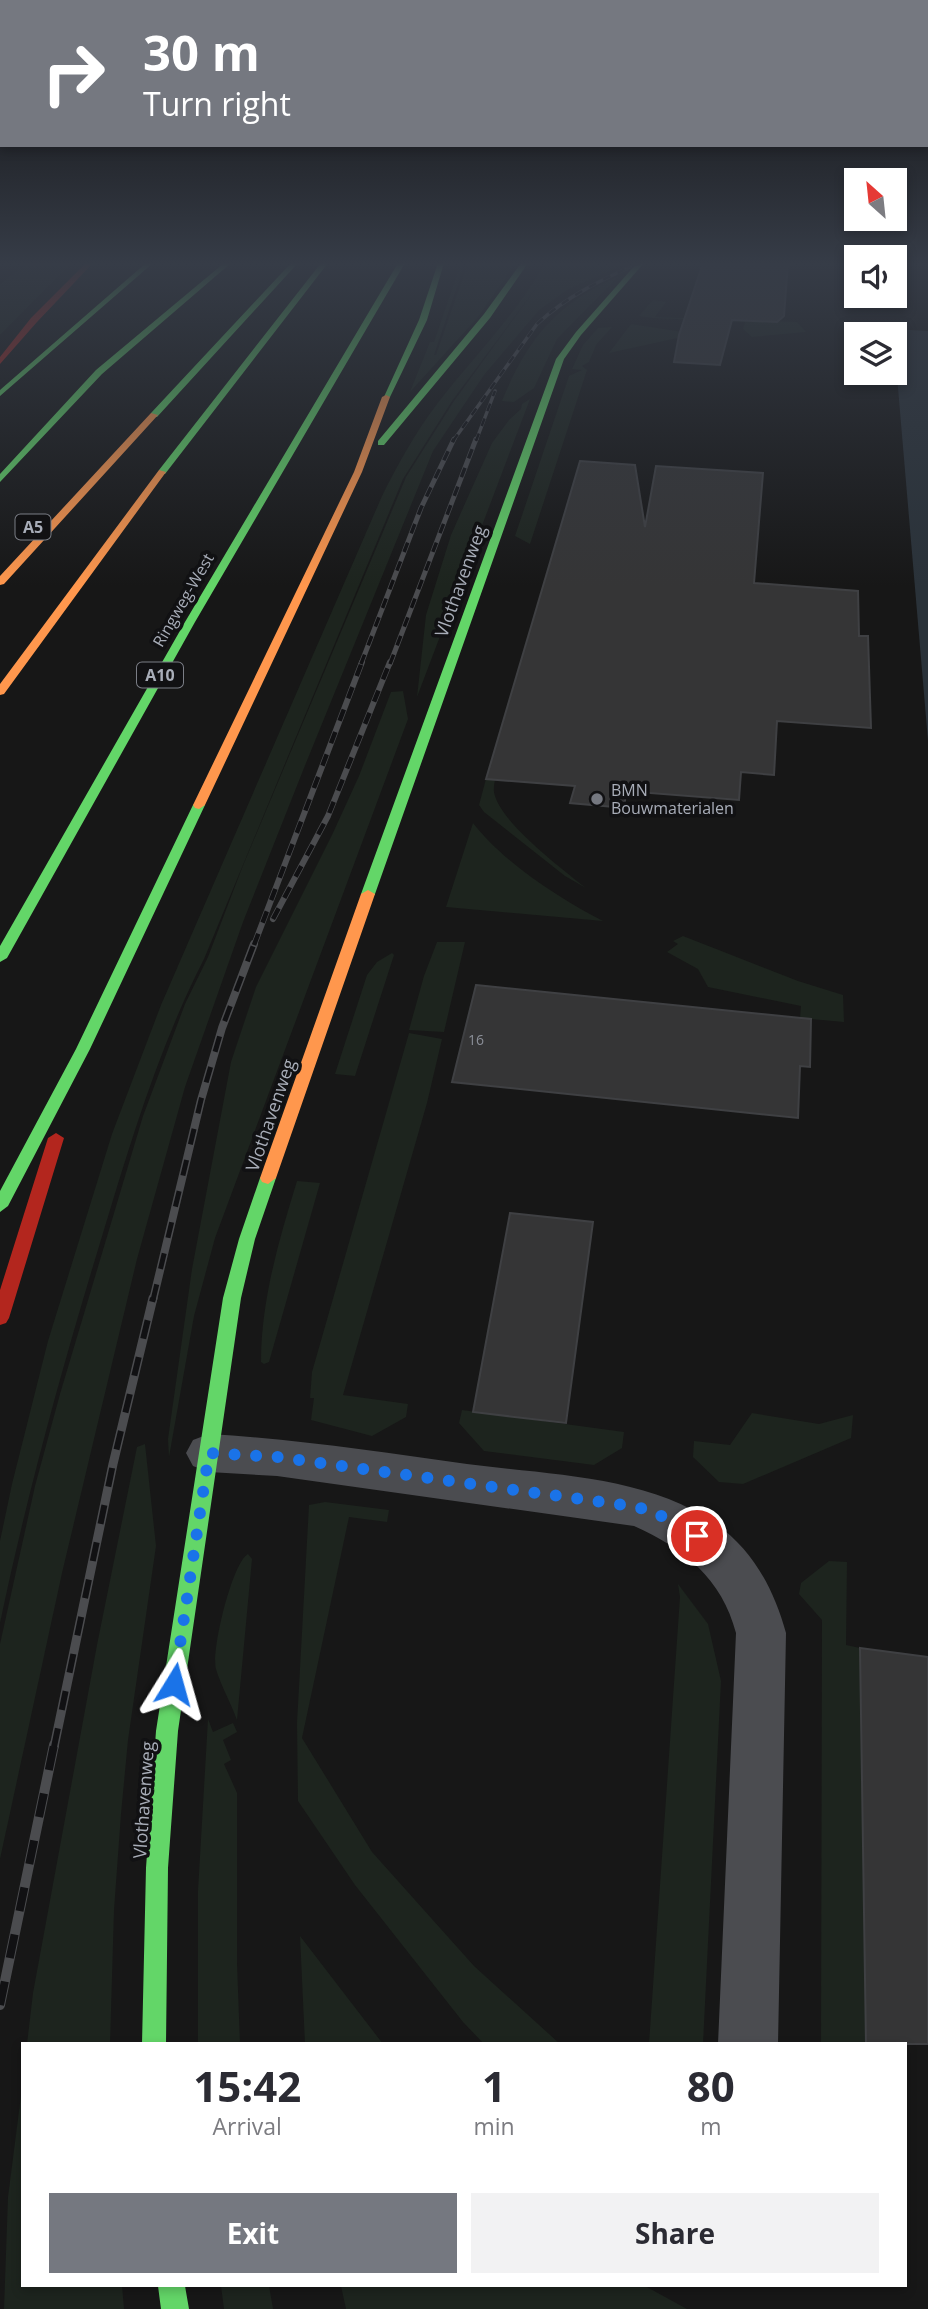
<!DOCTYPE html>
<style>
:root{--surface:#fff;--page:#f2f2f3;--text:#2b2b33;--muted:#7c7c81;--accent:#757880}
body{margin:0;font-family:"Open Sans",sans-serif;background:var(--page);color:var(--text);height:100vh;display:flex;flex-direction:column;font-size:26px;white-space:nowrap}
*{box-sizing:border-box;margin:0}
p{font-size:23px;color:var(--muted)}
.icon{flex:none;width:38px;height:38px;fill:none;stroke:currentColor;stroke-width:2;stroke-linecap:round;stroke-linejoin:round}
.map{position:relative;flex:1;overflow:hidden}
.sheet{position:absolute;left:21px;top:2042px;width:886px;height:245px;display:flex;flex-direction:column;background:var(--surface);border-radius:0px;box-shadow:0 4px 10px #0003}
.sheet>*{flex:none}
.top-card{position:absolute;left:0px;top:0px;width:929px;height:147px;box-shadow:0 4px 10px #0003;background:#757880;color:#fff;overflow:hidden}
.needle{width:46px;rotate:333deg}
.controls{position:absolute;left:844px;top:168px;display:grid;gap:14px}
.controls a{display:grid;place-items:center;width:63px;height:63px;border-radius:0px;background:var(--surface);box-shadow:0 4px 10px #0003;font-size:35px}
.pin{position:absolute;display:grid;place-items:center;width:60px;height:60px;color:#fff;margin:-30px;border:4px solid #fff;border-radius:50%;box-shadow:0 2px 7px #0007}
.me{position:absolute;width:77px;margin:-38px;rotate:8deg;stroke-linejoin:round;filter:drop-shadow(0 0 5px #0008)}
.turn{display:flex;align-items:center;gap:24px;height:147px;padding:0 28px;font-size:32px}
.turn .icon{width:91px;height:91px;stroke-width:2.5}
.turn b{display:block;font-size:49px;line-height:60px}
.eta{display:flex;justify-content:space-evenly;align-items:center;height:119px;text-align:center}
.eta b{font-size:42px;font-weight:700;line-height:49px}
.button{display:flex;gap:14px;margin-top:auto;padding:14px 28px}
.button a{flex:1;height:80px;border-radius:0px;background:var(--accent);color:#fff;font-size:28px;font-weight:700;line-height:80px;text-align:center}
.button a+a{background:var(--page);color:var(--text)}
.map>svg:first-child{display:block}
.green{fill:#1d241e}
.water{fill:#2a3239}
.building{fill:#353536;stroke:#3f4043;stroke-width:2}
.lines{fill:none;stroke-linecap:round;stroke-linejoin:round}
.street{fill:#4b4c50;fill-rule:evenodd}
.fast{fill:#63d668;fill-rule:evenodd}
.slow{fill:#ff974d;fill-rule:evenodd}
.jam{fill:#b3261e;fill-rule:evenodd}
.rail-far5-casing{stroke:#4b4c4f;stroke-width:3.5}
.rail-far4-casing{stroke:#4b4c4f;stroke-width:5}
.rail-far3-casing{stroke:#4b4c4f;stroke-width:6}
.rail-far2-casing{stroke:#4b4c4f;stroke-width:8}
.rail-far1-casing{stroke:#4b4c4f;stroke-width:9}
.rail-casing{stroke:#4b4c4f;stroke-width:10}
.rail-far5{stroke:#111113;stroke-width:2.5;stroke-dasharray:8;stroke-linecap:butt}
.rail-far4{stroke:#111113;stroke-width:3.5;stroke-dasharray:10;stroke-linecap:butt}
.rail-far3{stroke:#111113;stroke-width:4.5;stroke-dasharray:12;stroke-linecap:butt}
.rail-far2{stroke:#111113;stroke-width:5;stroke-dasharray:16;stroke-linecap:butt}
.rail-far1{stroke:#111113;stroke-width:6;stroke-dasharray:19;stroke-linecap:butt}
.rail{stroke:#111113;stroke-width:8;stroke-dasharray:24;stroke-linecap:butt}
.route{stroke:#1a73e8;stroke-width:12;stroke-dasharray:0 21.6}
.poi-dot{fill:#757880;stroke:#111113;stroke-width:2.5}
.labels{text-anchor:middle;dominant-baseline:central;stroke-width:7;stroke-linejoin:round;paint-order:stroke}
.number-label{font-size:14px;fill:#8b8f98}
.shield{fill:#111113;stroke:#7b7e86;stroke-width:2}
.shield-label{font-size:16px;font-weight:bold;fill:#a8adb8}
.far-street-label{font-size:16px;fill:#a8adb8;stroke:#111113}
.far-poi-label{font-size:16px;fill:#a8adb8;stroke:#111113;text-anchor:start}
.street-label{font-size:18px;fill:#a8adb8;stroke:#111113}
</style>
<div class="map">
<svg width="928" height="2309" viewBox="0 0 928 2309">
<rect width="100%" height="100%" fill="#171717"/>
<path class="green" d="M26 263H71L0 335V285Z
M461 263H465L434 355H436L468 263H516L478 317 410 392 430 342H434Z
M545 263H593L594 266 626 263 625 266 611 270 567 290 539 310 484 375 433 451 304 768 243 922 185 1087 137 1259 62 1573 0 1859V1644L35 1486 60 1394 143 1116 185 1004 208 957 242 868 406 477 454 401 550 269 452 401 403 479 204 959C158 1049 129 1147 100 1243 62 1368 27 1494 0 1623V1541L12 1484 48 1341 112 1134 161 1005 382 496C398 464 415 433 437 404 473 357 516 315 545 263Z
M619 276 557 339 534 388 514 402 502 401C527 339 557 303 619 276Z
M653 300 666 302 655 317 797 322 806 332 752 337 743 329 745 322 652 318 639 316Z
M631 324 696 334 609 353Z
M612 327 596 345 589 362 582 366 587 370 530 544 515 536 569 376 582 370 572 369 583 345 598 328Z
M530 399 527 407 417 697 426 615 451 535 492 443 509 420 521 409 522 404Z
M403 691 408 719 215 1238 194 1316 169 1457 168 1439 192 1269 231 1062 256 987 332 835 359 776 391 692Z
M486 779 495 780C494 785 493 791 495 796 504 825 562 869 586 888L565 876 484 812 479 805Z
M473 823C503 862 560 899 603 921L446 907Z
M683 936 798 981 843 995 844 1022 800 1018 801 1006 708 987 698 969 667 952 678 944 673 941Z
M437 942H465L444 1032 409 1030 424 976Z
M392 953 394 955 355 1076 335 1074 367 975 377 962Z
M409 1033 442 1039 427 1103 343 1395 408 1404 406 1417 372 1436 311 1420 314 1398H310L312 1372Z
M297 1181 320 1183 269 1362 264 1364 261 1362C261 1300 279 1240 297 1181Z
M462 1410 624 1432 622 1448 594 1465 484 1451 459 1423Z
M752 1413 819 1424 853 1415 851 1438 743 1484 719 1482 693 1457 694 1441 730 1445Z
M145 1444 156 1546 128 1740 121 1814 114 1910 110 2044H27L33 1993 97 1645 137 1447Z
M325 1502 389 1510 387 1522 349 1517 302 1738 372 1852 474 1966 560 2044H484L463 2022 355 1885 298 1801 297 1723 309 1505Z
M248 1554 252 1559 237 1720C231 1703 221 1686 216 1669 211 1651 232 1563 248 1554Z
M829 1561 847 1562 846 1645 860 1648 866 2044H821L822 1620 799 1594 801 1583Z
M678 1584 708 1624 721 1681 703 2044H649L680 1597Z
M208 1719 213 1732 233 1723 237 1732 223 1740 231 1760 224 1764 237 1793V1963L240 2044H198V1891Z
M300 1936 383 2044H305Z
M23 2080V2286H122L124 2309H4L8 2197Z
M221 2286H269L273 2309H224Z
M341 2286H645L687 2309H346Z"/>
<path class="water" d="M893 329 928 331V741Z"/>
<path class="building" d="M703 263H788L784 316 777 322 732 320 720 365 674 362 679 335Z
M580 461 635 465 645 527 656 466 763 473 754 583 858 591 859 636H868L871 728 777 721 774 775 741 772 739 800 625 791V808L570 803 575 786 486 779Z
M476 985 811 1019 810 1067 800 1066 798 1118 452 1082Z
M510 1213 593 1222 566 1423 473 1412Z
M860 1648 928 1657V2044H866Z"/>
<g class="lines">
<path class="street" d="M209 1434C296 1439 381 1452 467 1464 549 1475 646 1475 716 1524 754 1551 774 1590 786 1633L778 2044H718L736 1633C722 1579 684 1548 634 1526L277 1476 209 1472 193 1466 186 1453 193 1440Z"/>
<path class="fast" d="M146 263H153L0 396V390Z
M224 263H231L102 374 0 482V474L96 370Z
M291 263H298L157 417H151V413Z
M321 263H328L165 474H159V470Z
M398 263H405L195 622 7 958 0 962V946L185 622Z
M438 263H444L427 320 390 397 383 399 419 320Z
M521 263H528L490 318 384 445H378V441L484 314Z
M637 263H644L581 335 564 359 375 894 373 897H363L361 894 556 359 576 332Z
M199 801 205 805 90 1049 8 1206 0 1212V1191L76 1049 193 805Z
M268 1172 276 1178 255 1239 241 1298 178 1731 168 1868 166 2044H142L146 1868 156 1731 223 1298 239 1239 260 1178Z
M158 2286H185L189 2309H161Z"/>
<path class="slow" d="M386 395 390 397 362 472 205 805 199 809 195 808 193 805 354 472 382 397Z
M151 413 158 415 4 584 0 585V576Z
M159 470 166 472 4 694 0 695V684Z
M368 890 375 894 276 1178 268 1184 262 1182 260 1178 361 894Z"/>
<path class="jam" d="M86 263H93L37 322 0 364V357L31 318Z
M56 1133 64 1138 9 1318 6 1323 0 1325V1290L48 1138Z"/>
<g class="rail-far5-casing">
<path id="rail-far5" d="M453 441 537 324C567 296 601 280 639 263
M476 441 495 391"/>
</g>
<g class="rail-far4-casing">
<path id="rail-far4" d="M361 664 421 508 454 439
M390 664 476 439"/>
</g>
<g class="rail-far3-casing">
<path id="rail-far3" d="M273 919 328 816 390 662
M254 945 362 662"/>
</g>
<g class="rail-far2-casing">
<path id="rail-far2" d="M153 1300 201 1100 222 1028 254 944"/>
</g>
<g class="rail-far1-casing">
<path id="rail-far1" d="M54 1747 113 1464 153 1298"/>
</g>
<g class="rail-casing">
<path id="rail" d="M0 2005 54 1745"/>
</g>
<use href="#rail-far5" class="rail-far5"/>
<use href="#rail-far4" class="rail-far4"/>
<use href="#rail-far3" class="rail-far3"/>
<use href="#rail-far2" class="rail-far2"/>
<use href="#rail-far1" class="rail-far1"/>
<use href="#rail" class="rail"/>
</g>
<linearGradient id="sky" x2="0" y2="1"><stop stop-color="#0d0d0d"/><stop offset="0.45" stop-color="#363c47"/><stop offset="1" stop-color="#363c47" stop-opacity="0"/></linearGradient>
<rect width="928" height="586" fill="url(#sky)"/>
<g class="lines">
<path class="route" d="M174 1684 209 1453 277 1457 638 1507 669 1519 697 1536"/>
</g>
<circle class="poi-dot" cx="597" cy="799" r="7"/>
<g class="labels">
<g class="number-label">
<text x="476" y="1039">16</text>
</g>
<g class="shield">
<rect x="15.5" y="514.5" width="35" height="25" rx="5"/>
<rect x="137" y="662.5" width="46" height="25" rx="5"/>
</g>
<g class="shield-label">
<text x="33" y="527">A5</text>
<text x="160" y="675">A10</text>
</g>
<g class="far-street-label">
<text transform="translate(183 600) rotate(-60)">Ringweg-West</text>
</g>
<g class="far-poi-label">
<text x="611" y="790">BMN<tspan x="611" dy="18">Bouwmaterialen</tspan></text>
</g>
<g class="street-label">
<text transform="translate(460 581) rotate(-70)">Vlothavenweg</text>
<text transform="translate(270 1115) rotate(-71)">Vlothavenweg</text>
<text transform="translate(143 1800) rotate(-86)">Vlothavenweg</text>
</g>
</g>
</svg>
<div class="controls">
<a><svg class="needle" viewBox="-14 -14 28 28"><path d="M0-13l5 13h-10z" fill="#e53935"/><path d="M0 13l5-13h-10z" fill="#7c7c81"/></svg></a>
<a><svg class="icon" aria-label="sound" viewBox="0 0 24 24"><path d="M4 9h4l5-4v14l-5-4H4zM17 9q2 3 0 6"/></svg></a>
<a><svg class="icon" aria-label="layers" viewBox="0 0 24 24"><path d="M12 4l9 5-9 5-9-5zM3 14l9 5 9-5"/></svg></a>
</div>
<div class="pin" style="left:697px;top:1536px;background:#d93025"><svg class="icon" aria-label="arrive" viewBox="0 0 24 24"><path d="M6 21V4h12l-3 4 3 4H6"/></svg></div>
<svg class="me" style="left:174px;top:1684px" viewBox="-20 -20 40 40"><path d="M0-17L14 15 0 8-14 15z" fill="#1a73e8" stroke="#fff" stroke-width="4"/></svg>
<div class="top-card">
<div class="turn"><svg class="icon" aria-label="right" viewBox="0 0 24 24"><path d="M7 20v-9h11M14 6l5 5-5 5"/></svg><div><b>30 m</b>Turn right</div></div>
</div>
<section class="sheet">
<div class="eta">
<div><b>15:42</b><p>Arrival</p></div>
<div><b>1</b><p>min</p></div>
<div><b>80</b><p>m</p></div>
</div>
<div class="button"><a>Exit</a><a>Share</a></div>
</section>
</div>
